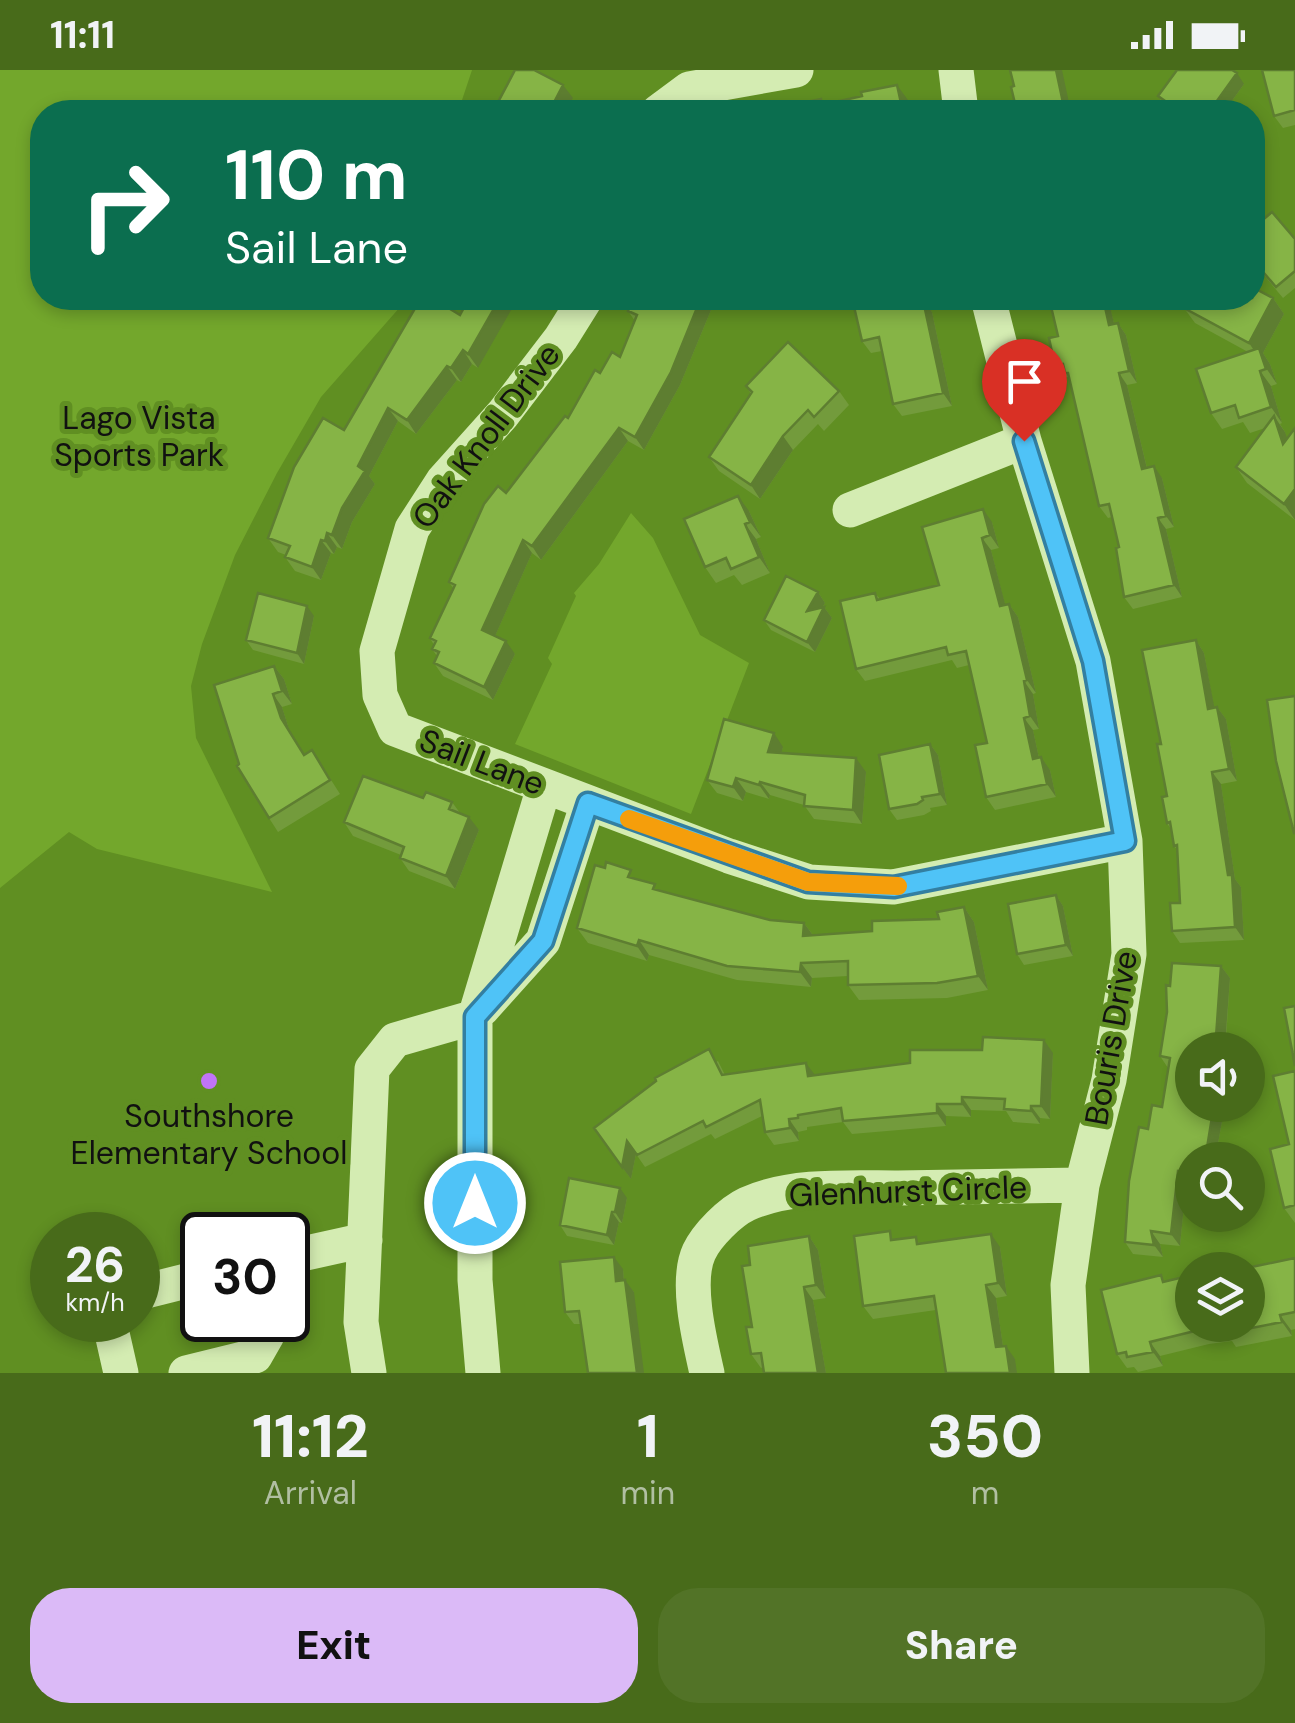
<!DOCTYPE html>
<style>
:root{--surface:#486b1a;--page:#527327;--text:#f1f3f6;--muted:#b1bfa2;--accent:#dbbaf7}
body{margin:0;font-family:"DM Sans",sans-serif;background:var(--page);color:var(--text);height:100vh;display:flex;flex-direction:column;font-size:38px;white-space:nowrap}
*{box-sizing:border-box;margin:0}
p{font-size:32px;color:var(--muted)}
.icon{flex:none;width:55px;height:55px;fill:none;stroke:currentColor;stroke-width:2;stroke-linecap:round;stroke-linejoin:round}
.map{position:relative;height:1303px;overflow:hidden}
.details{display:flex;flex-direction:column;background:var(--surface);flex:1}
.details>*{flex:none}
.hud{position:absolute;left:30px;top:30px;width:1235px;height:210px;border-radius:40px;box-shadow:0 5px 15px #0003;background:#0b6e4f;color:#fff;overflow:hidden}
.buttons{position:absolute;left:1175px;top:962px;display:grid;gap:20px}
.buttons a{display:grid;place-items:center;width:90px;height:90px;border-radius:50%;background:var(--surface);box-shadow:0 5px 15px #0003;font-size:50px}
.speed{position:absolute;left:30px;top:1142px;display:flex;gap:20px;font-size:50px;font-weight:700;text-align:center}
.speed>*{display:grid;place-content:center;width:130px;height:130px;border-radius:50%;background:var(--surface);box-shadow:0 5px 15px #0003;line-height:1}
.speed small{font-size:25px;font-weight:400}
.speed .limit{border:5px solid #111;border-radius:15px;background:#fff;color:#111}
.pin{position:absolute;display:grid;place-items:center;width:85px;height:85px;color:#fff;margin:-102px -42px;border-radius:50% 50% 50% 0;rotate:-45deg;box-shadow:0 0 10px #0007}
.pin .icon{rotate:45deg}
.me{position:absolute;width:110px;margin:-55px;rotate:0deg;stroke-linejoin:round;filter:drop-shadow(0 0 8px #0008)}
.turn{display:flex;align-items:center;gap:35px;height:210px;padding:0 30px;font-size:45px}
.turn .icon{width:130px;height:130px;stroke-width:2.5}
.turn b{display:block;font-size:70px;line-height:85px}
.eta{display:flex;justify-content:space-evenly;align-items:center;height:170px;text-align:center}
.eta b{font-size:60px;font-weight:800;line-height:70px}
.action{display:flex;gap:20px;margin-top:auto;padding:20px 30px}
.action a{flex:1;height:115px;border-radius:40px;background:var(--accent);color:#111;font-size:40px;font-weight:800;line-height:115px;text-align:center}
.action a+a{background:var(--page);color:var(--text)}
.status{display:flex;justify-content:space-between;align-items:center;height:70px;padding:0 50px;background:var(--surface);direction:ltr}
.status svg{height:28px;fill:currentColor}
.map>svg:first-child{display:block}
.green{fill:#73a72c}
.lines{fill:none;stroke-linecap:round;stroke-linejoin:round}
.minor{stroke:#d4ecb2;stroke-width:35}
.wall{fill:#739b3c}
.shaded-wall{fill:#5e7e31}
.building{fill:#86b446;stroke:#5e7e31;stroke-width:2.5}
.route-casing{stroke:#337fa1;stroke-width:25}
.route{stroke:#4fc3f7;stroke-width:18}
.slow{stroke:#f59e0b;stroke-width:18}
.poi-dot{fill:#c174f8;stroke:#608f22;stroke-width:4}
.labels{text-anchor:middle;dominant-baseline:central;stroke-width:10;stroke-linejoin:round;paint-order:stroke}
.park-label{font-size:32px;fill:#111;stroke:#608f22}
.street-label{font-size:32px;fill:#111;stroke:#608f22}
.poi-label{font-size:32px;fill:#111;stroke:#608f22}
</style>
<div class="status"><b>11:11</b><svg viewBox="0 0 49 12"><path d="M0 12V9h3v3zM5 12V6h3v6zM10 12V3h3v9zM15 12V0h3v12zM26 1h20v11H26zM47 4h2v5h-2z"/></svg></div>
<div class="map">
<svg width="1295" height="1303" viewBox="0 0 1295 1303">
<rect width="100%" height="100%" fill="#608f22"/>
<path class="green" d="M0 0H472L458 42H42V228H408L321 327 277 403 235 485 202 574 191 616 196 668 272 822 97 779 69 762 0 818Z
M631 443 653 468 700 565 749 593 691 744 515 674 552 594 548 588 576 526 574 523 599 494Z"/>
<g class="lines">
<path class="minor" d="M956 0 961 42
M658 42 689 19 796 0
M586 228 561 268 503 344 443 411 412 459 377 581 380 625 395 659 729 786 809 812 893 817 1125 771
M988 228 1024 371 1093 591 1125 771 1129 884 1109 1010 1082 1115 1068 1215 1072 1303
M850 440 1024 371
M482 939 543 871 588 733
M288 1187 365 1170
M138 1223 202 1207
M109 1250 121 1303
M186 1303 255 1286 267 1265 264 1250
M369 1303 361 1252 372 999 395 970 475 947
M483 1303 475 1210V947L544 717
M707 1303C700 1272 685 1212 699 1182 707 1165 730 1142 747 1134 791 1114 851 1118 898 1118 960 1117 1021 1116 1082 1115"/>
</g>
<path class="wall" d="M1295 0V55L1283 58 1274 46Z
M1244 14 1224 42H1174L1166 37 1158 26Z
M1252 159 1295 169V218L1283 228 1252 191Z
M634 228H716L680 315 644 380 628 371 541 490 532 483 495 566 515 584 493 630 443 606 434 593 437 586 432 579 434 575 430 568 453 518 449 512 506 423 568 348 600 303 620 287 635 251 628 241Z
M1042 228H1108L1114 254 1118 253 1126 265 1137 313 1127 315 1147 398 1162 408 1174 457 1166 459 1182 527 1133 539 1124 527 1119 477 1112 447 1108 448 1099 436 1069 309 1068 307 1063 308 1055 296 1058 266 1050 234 1047 235Z
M1273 228 1284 244 1263 283 1270 294 1277 314 1271 316 1282 353 1280 354 1285 362 1295 450 1247 413 1236 397 1265 358 1250 363 1243 352 1222 359 1211 343 1248 282 1195 253 1184 238Z
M923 230 932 242 952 336 902 346 893 334 882 281 871 283 862 271Z
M460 245 478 298 472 294 461 312 457 310 416 364 398 351 369 406 375 414 352 452 342 479 337 477 334 484 331 483 321 510 295 501 285 487 286 485 278 482 268 468 344 360Z
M746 316 839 321 849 335 824 361 818 354 793 380 760 429 719 401 709 387 751 324Z
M749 441 761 467 756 469 770 503 742 515 734 505 716 513 705 497Z
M992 452 999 478 991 480 1005 535 1009 534 1018 547 1036 623 1033 624 1039 659 1033 660 1039 688 1050 700 1056 727 995 740 986 727 987 673 969 595 957 598 952 590 865 611 856 599 875 523 880 529 939 515Z
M818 522 825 533 822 538 824 537 832 548 815 582 771 560 764 550Z
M314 546 304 594 253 580 246 570Z
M1196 570 1204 583 1214 638 1217 637 1226 649 1237 711 1221 714 1235 809 1241 817 1244 870 1180 873 1172 861 1180 833 1178 781 1174 776 1172 761 1167 753V726L1161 674Z
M274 596 284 609 292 634 282 637 290 662 304 685 312 680 340 724 278 762 269 748 239 694Z
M930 674 938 685 947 735 930 738 931 741 924 745 897 750 889 739Z
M783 677 781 683 866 702 862 754 814 749 804 735 770 725 769 729 746 722 743 731 717 723 707 710Z
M423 728 452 732 460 743 479 760 455 819 409 801 400 788 401 785 353 766 344 752Z
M605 798 637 810 659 821 708 835 770 850 804 853 813 865 872 861 939 849 964 837 974 852 988 920 947 928 859 930 848 915V906L812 908 811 917 737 910 649 885 647 891 588 873 577 858Z
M1056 825 1063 836 1073 886 1024 895 1017 884Z
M1221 896 1230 908 1226 969 1234 980H1192V1035H1225L1215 1090H1192V1115L1186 1114 1180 1176 1160 1174 1163 1187 1133 1184 1125 1172 1162 1037 1168 998 1160 986 1170 916Z
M1053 983 1050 1049 1040 1048V1054L1013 1052 1006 1041 971 1040V1047L946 1046V1056L852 1064 843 1052 807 1057V1060L798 1062 799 1071 774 1075 765 1062 762 1046 715 1069 711 1064 645 1097 636 1084 631 1109 594 1058 718 991 725 1005H815Z
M1295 1001V1153L1284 1138Z
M627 1128 622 1153 619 1152 614 1175 567 1166 560 1155Z
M809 1166 818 1180 826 1228 813 1230 826 1303H764L763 1297 761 1298 751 1284 750 1195Z
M895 1169 921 1173 1000 1177 1007 1226 996 1228 1003 1276 1015 1289 936 1240 873 1249 863 1236Z
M1295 1188V1259L1291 1260 1292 1266 1236 1277 1232 1271 1209 1274 1160 1286 1163 1296 1138 1302 1134 1297 1127 1298 1117 1284 1192 1255Z
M623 1199 624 1210 634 1222 581 1254H574L565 1242Z"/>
<path class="shaded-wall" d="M1056 0H1062L1071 42H1065Z
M1237 3 1244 14 1224 42H1209Z
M563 15 573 28 565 42H549Z
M897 15 908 30 910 42H903Z
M500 228H518L478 298 468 284Z
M701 228H716L680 315 644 380 635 367Z
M916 228H922L932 242 952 336 943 323Z
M1103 228H1108L1117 266 1109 255Z
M1273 228 1284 244 1263 283 1270 294 1277 314 1249 273Z
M1118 253 1126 265 1137 313 1129 301Z
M463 280 472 294 461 312 451 298Z
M447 296 457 310 416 364 407 350Z
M1260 301 1271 316 1282 353 1271 337Z
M1119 303 1127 315 1150 411 1142 399Z
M388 338 398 351 369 406 375 414 352 452 342 479 332 465 358 396Z
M1274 346 1285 362 1294 389 1283 374Z
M619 358 628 371 541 490 532 476Z
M783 366 793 380 760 429 751 415Z
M1154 396 1162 408 1174 457 1166 446Z
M1295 419V450L1284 434Z
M738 426 749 441 761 467 750 452Z
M983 439 992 452 999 478 990 465Z
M1158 448 1166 459 1182 527 1174 515Z
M745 454 756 469 770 503 759 487Z
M327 463 337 477 334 484 325 471Z
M982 468 991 480 1009 549 1000 536Z
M321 470 331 483 321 510 312 497Z
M523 470 532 483 492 573 482 560Z
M818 522 825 533 814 552 807 541Z
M1009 534 1018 547 1036 623 1027 610Z
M307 536 314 546 304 594 297 583Z
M824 537 832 548 815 582 807 572Z
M1196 570 1204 583 1217 651 1208 639Z
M506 571 515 584 493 630 484 617Z
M274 596 284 609 292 634 282 621Z
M1024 611 1033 624 1039 659 1030 646Z
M273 624 282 637 290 662 313 699 281 648Z
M1217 637 1226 649 1237 711 1229 699Z
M1024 648 1033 660 1042 702 1033 689Z
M774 663 783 677 778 696 768 682Z
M930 674 938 685 947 735 940 724Z
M1041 687 1050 700 1056 727 1047 714Z
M856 688 866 702 862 754 853 740Z
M1212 702 1221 714 1235 809 1241 817 1244 870 1235 857Z
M736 708 746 722 743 731 733 717Z
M760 712 770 725 769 729 759 715Z
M469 747 479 760 455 819 446 806Z
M1056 825 1063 836 1073 886 1066 875Z
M964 837 974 852 988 920 978 906Z
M804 853 815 868 803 866Z
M639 870 649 885 647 891 637 876Z
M801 893 812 908 811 917 800 902Z
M1221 896 1230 908 1225 976 1226 969 1234 980H1224L1216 967Z
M1044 970 1053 983 1050 1049 1041 1036Z
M806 993 815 1005 808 1006Z
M962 1027 971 1040V1047L962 1034Z
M937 1034 946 1046V1056L937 1043Z
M1214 1035H1225L1215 1090H1205Z
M1031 1036 1040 1048V1054L1031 1041Z
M789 1049 798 1062 799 1071 790 1058Z
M627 1071 636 1084 631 1109 622 1097Z
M1178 1101 1186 1114 1180 1176 1171 1164Z
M620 1118 627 1128 622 1153 615 1142Z
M612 1142 619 1152 614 1175 607 1165Z
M1151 1161 1160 1174 1163 1187 1154 1175Z
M991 1164 1000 1177 1007 1226 998 1213Z
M809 1166 818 1180 826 1228 816 1215Z
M614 1187 623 1199 625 1223 616 1211Z
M625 1210 634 1222 644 1303H637Z
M986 1215 996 1228 1005 1290 996 1277Z
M804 1217 813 1230 826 1303H818Z
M1280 1245 1291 1260 1292 1266 1282 1252Z
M1150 1272 1160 1286 1163 1296 1153 1282Z
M1006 1276 1015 1289 1017 1303H1010Z"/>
<path class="building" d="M515 0H534L563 15 549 42H509L496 36Z
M1010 0H1056L1065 42H1017L1011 17 1014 16Z
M1177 0H1232L1237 3 1209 42H1181L1158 26Z
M1262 0H1295V40L1274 46Z
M897 15 903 42H786L793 41 792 35 821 29 822 35 862 26 861 22Z
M1272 142 1295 169V201L1276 217 1252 189V159Z
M1252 217 1273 228 1249 273 1184 238 1190 228H1252Z
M421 228H432L460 245 469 228H500L468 284 463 280 451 298 447 296 407 350 388 338 358 396 365 401 342 438 332 465 327 463 325 471 321 470 312 497 285 487 290 476 268 468 294 397 323 348 344 360Z
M634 228H701L671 302 635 367 619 358 532 476 523 470 482 560 506 571 484 617 434 593 439 582 432 579 436 571 430 568 455 515 449 512 484 434 498 416 506 423 565 346 568 348 595 300 600 303 612 282 620 287 637 245 628 241Z
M852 228H916L917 231 923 230 943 323 893 334 879 267 862 271Z
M1049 228H1103L1109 255 1118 253 1129 301 1119 303 1142 399 1154 396 1166 446 1158 448 1174 515 1124 527 1116 478 1119 477 1109 434 1099 436 1068 303H1065L1063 294 1055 296 1049 268 1058 266Z
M788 272 839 321 814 347 808 340 783 366 751 415 709 387 752 322 746 316Z
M1259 278 1266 299 1260 301 1271 337 1239 348 1235 335 1211 343 1196 299Z
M1274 346 1283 374 1295 358V419L1284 434 1236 397Z
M738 426 750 452 745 454 759 487 731 499 726 488 705 497 684 449Z
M983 439 990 465 982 468 1000 536 1009 534 1027 610 1024 611 1030 646 1024 648 1033 689 1041 687 1047 714 986 727 975 675 987 673 966 581 948 585 946 577 856 599 840 531 875 523 877 530 939 515 922 457Z
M786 506 818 522 807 541 824 537 807 572 764 550Z
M258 523 307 536 297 583 246 570Z
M1196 570 1208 639 1217 637 1229 699 1212 702 1228 805H1232L1235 857 1172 861 1170 833H1180L1177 775 1174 776 1170 752 1167 753 1162 727 1167 726 1157 674H1161L1142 580Z
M274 596 282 621 273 624 281 648 304 685 312 680 330 710 269 748 237 696 239 694 214 615Z
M1295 626V763H1294L1276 691 1267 630Z
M724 649 774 663 768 682 856 688 853 740 804 736 805 725 760 712 759 715 736 708 733 717 707 710Z
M930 674 940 724 922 727 923 730 917 734 889 739 879 685Z
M363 706 423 728 426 722 452 732 449 739 469 747 446 806 400 788 404 777 344 752Z
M606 792 631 800 628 807 655 814 653 819 770 850 804 853 803 866 872 861V851L939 849 937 842 964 837 978 906 937 913 848 915V891L801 893 800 902 727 896 639 870 637 876 577 858 595 795 605 798Z
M1056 825 1066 875 1017 884 1008 834Z
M1172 893 1221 896 1216 967 1226 969 1224 980H1192V1035H1214L1205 1090H1192V1104L1178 1101 1171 1164 1151 1161 1154 1175 1125 1172 1129 1111 1139 1057 1148 1059 1152 1035 1162 1037 1170 988 1160 986 1167 942 1166 915 1170 916Z
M1295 936V996L1284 938Z
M983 967 1044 970 1041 1036H1031V1041L1004 1039 1005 1029 962 1027V1034H937V1043L843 1051 841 1038 798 1045V1048L789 1049 790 1058 765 1062 760 1030 706 1057 703 1051 637 1085 627 1071 622 1097 594 1058 656 1011 655 1008 709 979 722 1005 806 993 808 1006 910 993V980H982Z
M1295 1001V1135L1284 1138 1270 1079 1289 1074 1273 1006Z
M569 1108 620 1118 615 1142H612L607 1165 560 1155Z
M890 1161 891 1170 916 1167 917 1174 991 1164 998 1213 986 1215 996 1277 1006 1276 1010 1303H946L934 1226 863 1236 854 1166Z
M809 1166 816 1215 804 1217 818 1303H764L761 1283 751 1284 746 1257H752L742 1196 750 1195 748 1176Z
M614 1187 616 1211 625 1210 637 1303H588L579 1241 565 1242 560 1192Z
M1295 1188V1242L1280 1245 1282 1252 1226 1263 1224 1256 1199 1260 1150 1272 1153 1282 1127 1287 1126 1282 1117 1284 1101 1220 1161 1205 1163 1212 1192 1205V1255H1248V1200H1237Z
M1232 1195 1233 1200H1212Z"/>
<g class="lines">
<g class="route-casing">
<path id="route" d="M475 1133V947L543 871 588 733 808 812 894 817 1125 771 1093 591 1024 371"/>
</g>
<use href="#route" class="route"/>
<path class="slow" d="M629 749 808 812 898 816"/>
</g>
<circle class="poi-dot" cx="209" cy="1011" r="10"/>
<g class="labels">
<g class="park-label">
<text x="139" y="348">Lago Vista<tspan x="139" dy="37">Sports Park</tspan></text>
</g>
<g class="street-label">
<text transform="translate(486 366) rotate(-53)">Oak Knoll Drive</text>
<text transform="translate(482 692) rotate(21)">Sail Lane</text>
<text transform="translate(1111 968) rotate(-80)">Bouris Drive</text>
<text transform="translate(908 1121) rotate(-2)">Glenhurst Circle</text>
</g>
<g class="poi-label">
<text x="209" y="1046">Southshore<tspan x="209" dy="37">Elementary School</tspan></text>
</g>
</g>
</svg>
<div class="buttons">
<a><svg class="icon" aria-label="sound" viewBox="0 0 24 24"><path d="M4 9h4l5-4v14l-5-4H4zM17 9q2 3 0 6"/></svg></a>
<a><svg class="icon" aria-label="search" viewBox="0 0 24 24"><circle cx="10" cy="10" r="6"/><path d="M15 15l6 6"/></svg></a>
<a><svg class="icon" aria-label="layers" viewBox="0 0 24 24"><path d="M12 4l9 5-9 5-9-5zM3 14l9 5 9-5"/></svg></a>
</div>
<div class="speed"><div>26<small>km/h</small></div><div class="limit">30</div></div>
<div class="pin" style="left:1024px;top:371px;background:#d93025"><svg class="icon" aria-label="arrive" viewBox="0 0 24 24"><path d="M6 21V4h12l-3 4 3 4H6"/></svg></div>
<svg class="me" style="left:475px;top:1133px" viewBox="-20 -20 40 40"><circle r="17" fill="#4fc3f7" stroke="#fff" stroke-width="3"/><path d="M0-11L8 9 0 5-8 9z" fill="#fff"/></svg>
<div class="hud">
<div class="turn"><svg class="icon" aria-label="right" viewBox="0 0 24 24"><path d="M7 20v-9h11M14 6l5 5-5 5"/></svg><div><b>110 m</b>Sail Lane</div></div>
</div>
</div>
<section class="details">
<div class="eta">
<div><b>11:12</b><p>Arrival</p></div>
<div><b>1</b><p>min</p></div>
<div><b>350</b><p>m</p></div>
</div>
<div class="action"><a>Exit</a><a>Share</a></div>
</section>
